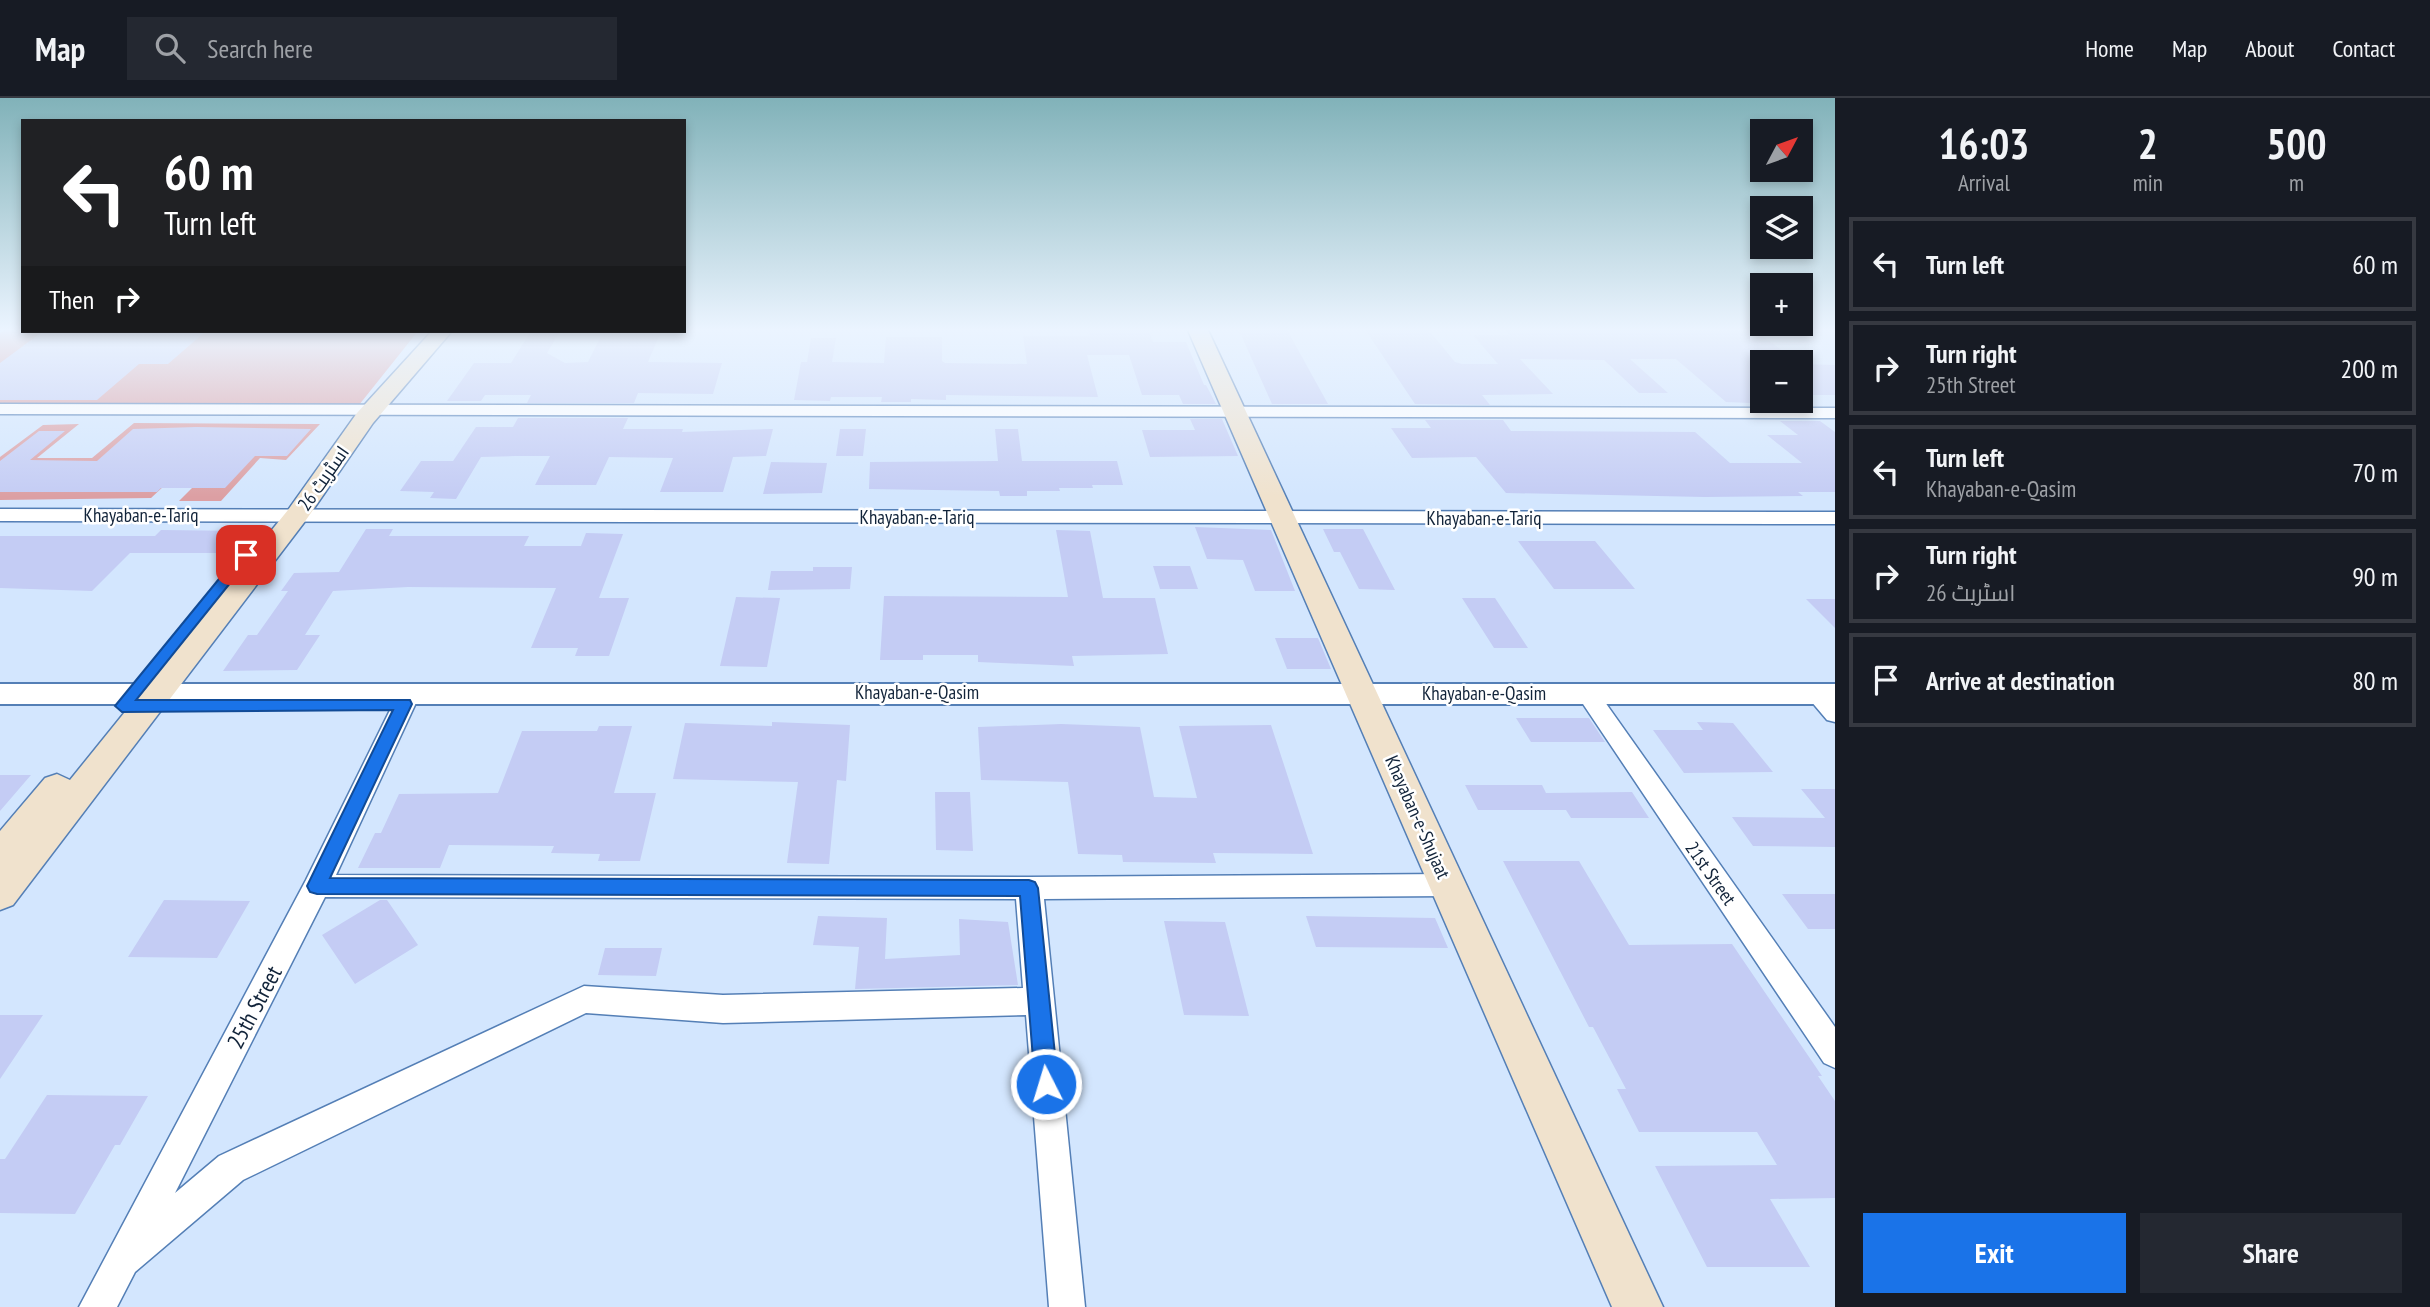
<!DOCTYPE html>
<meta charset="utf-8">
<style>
:root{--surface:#171b24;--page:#242831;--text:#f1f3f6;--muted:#9ea1a6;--line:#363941;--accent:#1a73e8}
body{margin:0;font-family:"PT Sans Narrow",Cairo,sans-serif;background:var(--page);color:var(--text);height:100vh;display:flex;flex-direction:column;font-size:26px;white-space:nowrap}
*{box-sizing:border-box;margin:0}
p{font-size:23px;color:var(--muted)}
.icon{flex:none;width:38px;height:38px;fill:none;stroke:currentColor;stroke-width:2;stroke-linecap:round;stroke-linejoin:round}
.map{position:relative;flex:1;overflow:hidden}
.panel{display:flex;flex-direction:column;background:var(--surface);width:595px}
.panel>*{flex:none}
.hud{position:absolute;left:21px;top:21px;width:665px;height:214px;border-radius:0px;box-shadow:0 4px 10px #0003;background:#202124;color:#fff;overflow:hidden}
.needle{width:46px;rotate:49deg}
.controls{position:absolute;left:1750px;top:21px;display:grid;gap:14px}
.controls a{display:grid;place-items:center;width:63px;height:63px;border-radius:0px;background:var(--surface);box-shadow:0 4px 10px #0003;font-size:35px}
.pin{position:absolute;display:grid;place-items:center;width:60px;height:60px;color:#fff;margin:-30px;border-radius:14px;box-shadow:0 4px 10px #0006}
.me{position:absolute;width:77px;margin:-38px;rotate:355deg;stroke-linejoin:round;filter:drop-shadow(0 0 5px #0008)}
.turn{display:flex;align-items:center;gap:24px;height:147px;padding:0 28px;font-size:32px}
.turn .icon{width:91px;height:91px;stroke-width:2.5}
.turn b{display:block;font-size:49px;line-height:60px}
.then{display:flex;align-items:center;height:66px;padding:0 28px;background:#0003;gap:14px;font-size:26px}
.eta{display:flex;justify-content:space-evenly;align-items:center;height:119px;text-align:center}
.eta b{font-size:42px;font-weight:800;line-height:49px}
.action{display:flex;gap:14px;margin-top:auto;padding:14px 28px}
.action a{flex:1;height:80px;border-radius:0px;background:var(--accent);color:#fff;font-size:28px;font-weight:800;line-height:80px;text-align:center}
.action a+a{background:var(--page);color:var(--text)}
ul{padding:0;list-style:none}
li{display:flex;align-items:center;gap:21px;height:94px;margin:0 14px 10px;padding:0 14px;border:4px solid var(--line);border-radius:0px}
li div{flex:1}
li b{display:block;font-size:26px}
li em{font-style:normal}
header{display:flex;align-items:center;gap:42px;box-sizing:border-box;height:98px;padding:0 35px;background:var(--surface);border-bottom:2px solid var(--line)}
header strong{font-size:33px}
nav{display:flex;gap:38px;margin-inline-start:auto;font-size:24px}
.search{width:490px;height:63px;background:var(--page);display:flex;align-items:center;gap:18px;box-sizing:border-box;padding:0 24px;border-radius:0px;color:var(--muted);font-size:26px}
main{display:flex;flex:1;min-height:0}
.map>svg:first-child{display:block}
.green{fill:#dc9fa3}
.building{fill:#c4ccf4}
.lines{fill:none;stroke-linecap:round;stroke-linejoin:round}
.minor-casing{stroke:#547fb6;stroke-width:3}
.tertiary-casing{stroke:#547fb6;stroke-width:4}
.secondary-casing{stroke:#547fb6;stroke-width:3}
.minor{fill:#fff;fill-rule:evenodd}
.tertiary{fill:#fff;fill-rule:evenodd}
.secondary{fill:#f0e2cd;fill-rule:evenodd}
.route{fill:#1a73e8;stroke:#114b97;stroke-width:2}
.labels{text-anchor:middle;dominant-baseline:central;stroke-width:5;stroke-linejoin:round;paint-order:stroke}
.street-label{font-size:19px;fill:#112339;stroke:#fff}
.near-street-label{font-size:23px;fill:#112339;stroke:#fff}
</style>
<header>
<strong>Map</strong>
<div class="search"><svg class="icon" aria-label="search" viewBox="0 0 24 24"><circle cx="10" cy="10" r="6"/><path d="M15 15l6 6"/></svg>Search here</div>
<nav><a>Home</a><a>Map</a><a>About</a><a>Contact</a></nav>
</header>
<main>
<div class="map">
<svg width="1835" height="1209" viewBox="0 0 1835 1209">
<rect width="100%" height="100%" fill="#d3e6fe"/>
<path class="green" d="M8 230H23V233H418L359 307 0 306V235Z
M134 325 320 326 286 362 260 360 221 403H179L220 362 194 360 151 400 0 402V359L43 327 79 326 37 360H92Z"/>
<path class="building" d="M1088 230H1148L1153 244H1186L1204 287H1206L1216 306H1183L1179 297H1142L1129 257H1087L1098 299 946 297V302L911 301V304H881L882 299H831L830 303 794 302 801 264H807L811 240H836L832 264 884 265 886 239H942V263L945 265 1027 266 1023 238H1090Z
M1238 230H1286L1328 306H1272Z
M1364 230H1427L1455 264 1462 266H1498L1473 237H1510L1502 230 1756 233 1796 263 1762 262V303H1794L1800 307 1726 304 1676 261H1630L1668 295H1639L1604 262 1520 261 1553 296 1482 297 1490 307 1415 306Z
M74 233H206L168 266H139L97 302H0V265L42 234Z
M531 233H560L547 255 565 265 588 264 601 238H659L648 264 722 265 713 296 638 295 634 305H527L531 297H485L481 303H447L474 265H511Z
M1801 266 1835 267V297H1801Z
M518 320H628L623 331H683L682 334 773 331 766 358 733 359 723 394H660L673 360 609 359 596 387H535L550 358H515L481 359 456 401 430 400 434 394 400 393 421 363H453L476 329H513Z
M1190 321H1222L1238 358 1150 359 1142 332H1195Z
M1425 322H1503L1511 333 1695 334 1730 365H1802L1767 337H1798L1780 323H1820L1835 334V394H1798L1803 398 1705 399 1506 395 1476 359 1412 360 1391 330H1431Z
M196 329 311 331 287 358H255L225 390H161L157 394H0V363L39 333H65L30 362 97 363 133 331Z
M840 331H866L863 358H836Z
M995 331H1018L1022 363H1117L1123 387H1092L1093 390H1059L1060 393H1027V398H1000L999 393 869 391 870 364 998 363Z
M771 364 827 365 822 395 763 396Z
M1195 429 1271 432 1295 493H1255L1243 462 1207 461Z
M366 431H393L389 438H529L524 448H581L586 435 623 436 599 500H629L609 558H575L578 550H531L556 490 408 489 333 493 305 537H320L297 572 223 573 248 537H257L288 493H281L294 475 339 474Z
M1323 431H1363L1395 492 1359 491 1340 454H1334Z
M161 432 245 433 225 455H130L92 493 0 490V438H155Z
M1056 432 1090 433 1103 500H1155L1168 556 1072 558 1074 568 978 564V557H923V562H880L884 498 1068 499Z
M1518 443H1595L1635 491H1554Z
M1153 468H1190L1198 491H1160Z
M813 469H852L850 491 768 492 771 473H813Z
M736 499 780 500 767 569 720 568Z
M1462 500H1495L1528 550H1494Z
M1806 501H1835V530Z
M1275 540H1318L1331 571H1287Z
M1516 620H1589L1605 644H1531Z
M772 624 850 627 846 683 837 682 829 766 787 765 798 684 673 681 685 625 772 628Z
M1697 624 1733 625 1773 674 1684 675 1653 632H1703Z
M1061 626 1140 629 1154 699 1197 700 1179 628 1271 627 1313 756 1213 755 1216 765 1123 764 1122 757 1078 756 1068 684 981 682 978 629Z
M599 628H632L614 695H656L640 763H598L600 756 551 755 554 748 449 747 440 770H358L375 735H381L399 696 498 695 522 633H597Z
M0 677H31L0 713Z
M1465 687H1542L1546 695 1632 694 1649 720H1571L1566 712H1478Z
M1801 691H1835V749L1753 748 1732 719 1825 720Z
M935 694H970L973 753 936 752Z
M1503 763H1579L1629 847 1732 846 1822 978H1818L1835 1003V1100L1770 1101 1810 1169H1707L1655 1068 1777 1067 1757 1034H1639L1617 991H1626L1593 929H1589Z
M1782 796H1835V831H1808Z
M164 802 250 803 217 860 128 859Z
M380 802H387L418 847 355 886 322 837Z
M818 818 887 820 885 861 960 857 959 821 1008 824 1018 887 855 891 859 849 813 847Z
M1306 818 1435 820 1448 850 1316 849Z
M1164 823 1225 824 1249 918 1184 917Z
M605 850H662L656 878 598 877Z
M0 917H43L0 981Z
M47 997 148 998 120 1047H115L75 1116 0 1115V1061H5Z"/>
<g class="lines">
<g class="minor-casing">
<path id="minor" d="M0 306 1835 310V320L0 316Z
M0 411 1835 414V426L0 423Z
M410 586 418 589 421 594 336 777 1029 779 1448 776 1458 779 1461 787 1458 795 1448 798 1044 801 1085 1209H1049L1026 917 723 925 586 915 243 1082 135 1174 117 1209H79L306 782 399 594 402 589ZM325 799 1016 801 1023 890 723 897 584 888 219 1058 175 1095Z
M1587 587 1595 590 1835 929V970L1824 965 1579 600 1576 595 1579 590Z
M1816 588 1824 591 1835 602V624L1827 622 1805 596 1808 591Z"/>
</g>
<g class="tertiary-casing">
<path id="tertiary" d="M0 586H1835V606H0Z"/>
</g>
<g class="secondary-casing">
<path id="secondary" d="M1187 230H1207L1663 1209H1612Z
M432 233H452L373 325 306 422 13 807 0 812V733L45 680 57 676 70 682 288 412 357 315Z"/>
</g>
<use href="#minor" class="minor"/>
<use href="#tertiary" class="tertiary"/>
<use href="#secondary" class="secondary"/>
</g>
<linearGradient id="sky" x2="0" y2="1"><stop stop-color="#81b2b9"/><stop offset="0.58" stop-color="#ebf4ff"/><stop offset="1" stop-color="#ebf4ff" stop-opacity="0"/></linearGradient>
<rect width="1835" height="399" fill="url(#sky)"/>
<path class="route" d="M246 453 253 457 251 459 136 602H410L412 606 330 780 1029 782 1035 784 1038 790 1058 986 1054 994 1046 997 1039 994 1035 986 1020 798 317 796 310 794 307 788 393 612 122 614 115 608 241 454Z"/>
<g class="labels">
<g class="street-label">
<text transform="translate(323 380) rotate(-55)">اسٹریٹ 26</text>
<text x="141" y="417">Khayaban-e-Tariq</text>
<text x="917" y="419">Khayaban-e-Tariq</text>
<text x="1484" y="420">Khayaban-e-Tariq</text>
<text x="917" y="594">Khayaban-e-Qasim</text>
<text x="1484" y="595">Khayaban-e-Qasim</text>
<text transform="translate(1418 719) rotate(66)">Khayaban-e-Shujaat</text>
<text transform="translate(1711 775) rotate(55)">21st Street</text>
</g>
<g class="near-street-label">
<text transform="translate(254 909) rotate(-62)">25th Street</text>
</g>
</g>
</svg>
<div class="controls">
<a><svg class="needle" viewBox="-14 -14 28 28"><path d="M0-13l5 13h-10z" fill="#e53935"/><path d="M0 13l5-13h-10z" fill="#9ea1a6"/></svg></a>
<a><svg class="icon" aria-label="layers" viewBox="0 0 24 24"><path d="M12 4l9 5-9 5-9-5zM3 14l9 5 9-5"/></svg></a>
<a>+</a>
<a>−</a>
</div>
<div class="pin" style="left:246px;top:457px;background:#d93025"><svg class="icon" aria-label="arrive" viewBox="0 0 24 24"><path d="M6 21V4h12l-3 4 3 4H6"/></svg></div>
<svg class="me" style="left:1046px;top:986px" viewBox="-20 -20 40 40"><circle r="17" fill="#1a73e8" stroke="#fff" stroke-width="3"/><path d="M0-11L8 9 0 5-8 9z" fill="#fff"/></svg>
<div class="hud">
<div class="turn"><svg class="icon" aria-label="left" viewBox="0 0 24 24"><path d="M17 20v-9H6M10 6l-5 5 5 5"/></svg><div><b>60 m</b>Turn left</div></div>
<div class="then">Then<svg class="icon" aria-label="right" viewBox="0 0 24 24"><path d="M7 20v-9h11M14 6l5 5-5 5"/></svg></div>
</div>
</div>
<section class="panel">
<div class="eta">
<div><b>16:03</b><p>Arrival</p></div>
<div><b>2</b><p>min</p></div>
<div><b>500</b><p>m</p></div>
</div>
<ul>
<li><svg class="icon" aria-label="left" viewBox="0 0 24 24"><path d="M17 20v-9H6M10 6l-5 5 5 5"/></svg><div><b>Turn left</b></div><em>60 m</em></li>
<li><svg class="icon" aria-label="right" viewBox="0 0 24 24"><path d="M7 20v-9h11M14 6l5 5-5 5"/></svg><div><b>Turn right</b><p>25th Street</p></div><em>200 m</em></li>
<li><svg class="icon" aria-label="left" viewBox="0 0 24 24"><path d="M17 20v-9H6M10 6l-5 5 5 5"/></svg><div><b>Turn left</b><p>Khayaban-e-Qasim</p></div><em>70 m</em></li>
<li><svg class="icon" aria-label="right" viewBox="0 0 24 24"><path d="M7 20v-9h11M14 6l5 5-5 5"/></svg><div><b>Turn right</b><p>اسٹریٹ 26</p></div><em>90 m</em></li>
<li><svg class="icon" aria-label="arrive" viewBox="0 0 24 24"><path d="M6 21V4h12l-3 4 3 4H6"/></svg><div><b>Arrive at destination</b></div><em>80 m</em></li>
</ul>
<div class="action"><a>Exit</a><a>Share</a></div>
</section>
</main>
